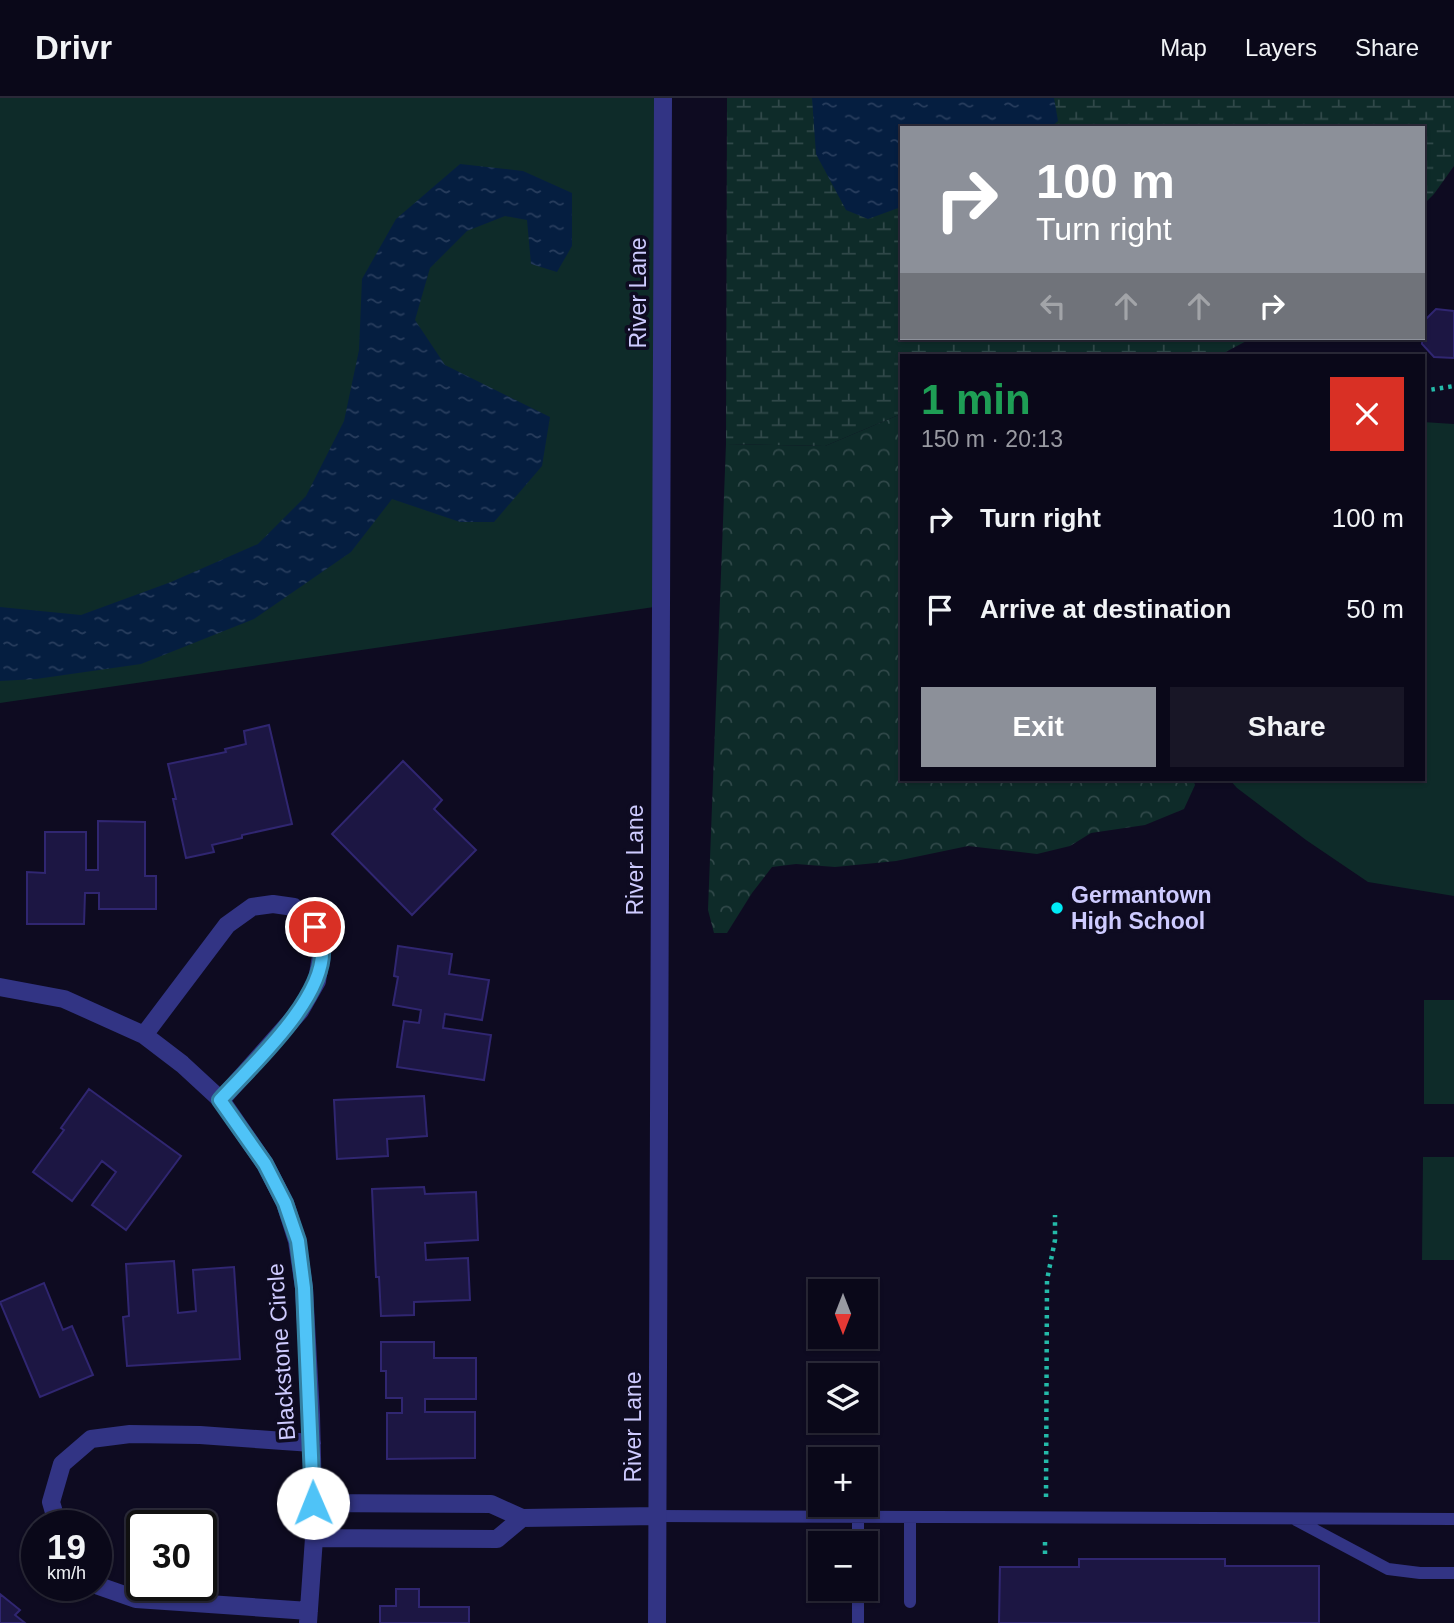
<!DOCTYPE html>
<meta charset="utf-8">
<style>
:root{--surface:#0a0819;--page:#181626;--text:#f1f3f6;--muted:#999aa2;--line:#2a2938;--accent:#8c9099}
body{margin:0;font-family:Helvetica,sans-serif;background:var(--page);color:var(--text);height:100vh;display:flex;flex-direction:column;font-size:26px;white-space:nowrap}
*{box-sizing:border-box;margin:0}
p{font-size:23px;color:var(--muted)}
.icon{flex:none;width:38px;height:38px;fill:none;stroke:currentColor;stroke-width:2;stroke-linecap:round;stroke-linejoin:round}
.map{position:relative;flex:1;overflow:hidden}
.side{position:absolute;left:900px;top:256px;width:525px;height:427px;display:flex;flex-direction:column;background:var(--surface);border-radius:0px;box-shadow:0 2px 5px #0004,0 0 0 2px var(--line)}
.side>*{flex:none}
.top-card{position:absolute;left:900px;top:28px;width:525px;height:214px;border-radius:0px;box-shadow:0 2px 5px #0004,0 0 0 2px var(--line);background:#8c9099;color:#fff;overflow:hidden}
.needle{width:46px;rotate:180deg}
.buttons{position:absolute;left:808px;top:1181px;display:grid;gap:14px}
.buttons a{display:grid;place-items:center;width:70px;height:70px;border-radius:0px;background:var(--surface);box-shadow:0 2px 5px #0004,0 0 0 2px var(--line);font-size:35px}
.speed{position:absolute;left:21px;top:1412px;display:flex;gap:14px;font-size:35px;font-weight:700;text-align:center}
.speed>*{display:grid;place-content:center;width:91px;height:91px;border-radius:50%;background:var(--surface);box-shadow:0 2px 5px #0004,0 0 0 2px var(--line);line-height:1}
.speed small{font-size:18px;font-weight:400}
.speed .limit{border:4px solid #111;border-radius:10px;background:#fff;color:#111}
.pin{position:absolute;display:grid;place-items:center;width:60px;height:60px;color:#fff;margin:-30px;border:4px solid #fff;border-radius:50%;box-shadow:0 2px 7px #0007}
.me{position:absolute;width:77px;margin:-38px;rotate:359deg;stroke-linejoin:round;filter:drop-shadow(0 0 5px #0008)}
.turn{display:flex;align-items:center;gap:24px;height:147px;padding:0 21px;font-size:32px}
.turn .icon{width:91px;height:91px;stroke-width:2.5}
.turn b{display:block;font-size:49px;line-height:60px}
.lanes{display:flex;align-items:center;height:66px;padding:0 21px;background:#0003;justify-content:center;gap:35px;direction:ltr}
.lanes .off{opacity:.35}
.round{display:grid;place-items:center;flex:none;width:74px;height:74px;border-radius:0px;background:var(--page)}
.overview{display:flex;align-items:center;justify-content:space-between;height:119px;padding:0 21px}
h1{font-size:42px;font-weight:800;line-height:52px;color:#1e9e55}
.primary-button{display:flex;gap:14px;margin-top:auto;padding:14px 21px}
.primary-button a{flex:1;height:80px;border-radius:0px;background:var(--accent);color:#fff;font-size:28px;font-weight:800;line-height:80px;text-align:center}
.primary-button a+a{background:var(--page);color:var(--text)}
ul{padding:0;list-style:none}
li{display:flex;align-items:center;gap:21px;height:91px;padding:0 21px}
li div{flex:1}
li b{display:block;font-size:26px}
li em{font-style:normal}
header{display:flex;align-items:center;gap:42px;box-sizing:border-box;height:98px;padding:0 35px;background:var(--surface);border-bottom:2px solid var(--line)}
header strong{font-size:33px}
nav{display:flex;gap:38px;margin-inline-start:auto;font-size:24px}
.map>svg:first-child{display:block}
.green{fill:#0e2b29}
.forest{fill:url(#forest-crowns)}
.wetland{fill:url(#wetland-marsh)}
.water{fill:url(#water-ripples)}
.building{fill:#1c1643;stroke:#302671;stroke-width:2}
.lines{fill:none;stroke-linecap:round;stroke-linejoin:round}
.path{stroke:#24baa9;stroke-width:4.5;stroke-dasharray:3.5 5;stroke-linecap:butt}
.service{stroke:#323484;stroke-width:12}
.minor{stroke:#323484;stroke-width:18}
.route-casing{stroke:#337fa1;stroke-width:18}
.route{stroke:#4fc3f7;stroke-width:12}
.poi-dot{fill:#00ebf6;stroke:#0e0b21;stroke-width:2.5}
.labels{text-anchor:middle;dominant-baseline:central;stroke-width:7;stroke-linejoin:round;paint-order:stroke}
.street-label{font-size:23px;fill:#cecbff;stroke:#0e0b21}
.poi-label{font-size:23px;font-weight:bold;fill:#cecbff;stroke:#0e0b21;text-anchor:start}
</style>
<header>
<strong>Drivr</strong>
<nav><a>Map</a><a>Layers</a><a>Share</a></nav>
</header>
<div class="map">
<svg width="1454" height="1525" viewBox="0 0 1454 1525">
<defs>
<pattern id="forest-crowns" width="20" height="18" patternUnits="userSpaceOnUse" patternTransform="scale(1.75)"><rect width="20" height="18" fill="#0e2b29"/><path d="M2 6a3 3 0 1 1 6 0M12 15a3 3 0 1 1 6 0" fill="none" stroke="#304849"/></pattern>
<pattern id="wetland-marsh" width="20" height="14" patternUnits="userSpaceOnUse" patternTransform="scale(1.75)"><rect width="20" height="14" fill="#0e2b29"/><path d="M1 5h8M5 5V1M11 12h8M15 12V8" fill="none" stroke="#304849"/></pattern>
<pattern id="water-ripples" width="26" height="14" patternUnits="userSpaceOnUse" patternTransform="scale(1.75)"><rect width="26" height="14" fill="#051e40"/><path d="M2 4q2-2 4 0t4 0M15 11q2-2 4 0t4 0" fill="none" stroke="#283d5d"/></pattern>
</defs>
<rect width="100%" height="100%" fill="#0e0b21"/>
<path class="green" d="M0 0H663L661 508 0 605Z
M1423 324 1454 326V798L1368 784 1306 742 1237 690 1229 681H1423Z
M1424 902H1454V1006H1424Z
M1423 1059H1454V1162H1422Z"/>
<path class="forest" d="M901 316V681H1193L1195 687 1184 711 1145 727 1091 735 1070 748 1037 756 968 748 896 763 835 769 796 766 772 769 752 795 727 835H714L708 812 726 346 825 348Z"/>
<path class="wetland" d="M727 0H1454V68L1434 96 1423 107V30H901V240H1252L1220 257H901V316L825 348 726 346Z"/>
<path class="water" d="M812 0H1054L1058 23 1050 30H901V109L868 121 846 112 816 56Z
M460 66 523 73 572 95V148L557 174 531 166 527 122 505 118 467 133 430 170 415 222 445 267 550 319 542 368 494 424H460L392 401 351 454 254 521 141 566 36 581 0 583V509L81 517 171 484 258 446 306 398 344 323 359 252 362 181 396 121Z"/>
<path class="building" d="M1436 211 1454 213V260L1434 259 1422 246 1423 224Z
M269 627 292 726 242 737V740L212 747 214 754 186 760 173 701H176L168 666 226 654 225 651 246 646 244 633Z
M403 663 442 702 434 711 476 752 412 817 332 736Z
M98 723 145 724V778H156V811H99V795H85L84 826H27V774L45 775V734H86V772H98Z
M398 848 452 856 449 876 489 882 482 922 445 916 443 930 491 937 484 982 397 969 404 923 419 925 421 912 393 907 398 879 394 878Z
M89 991 181 1058 126 1132 92 1107 116 1074 102 1063 72 1103 33 1074 64 1032 61 1030Z
M424 998 427 1038 387 1041 388 1058 337 1061 334 1002Z
M424 1089 425 1096 476 1094 478 1142 425 1145 426 1162 468 1160 470 1202 414 1204V1217L381 1218 379 1179H376L372 1091Z
M174 1163 178 1215 196 1213 193 1172 234 1169 240 1261 127 1268 123 1219 129 1218 126 1166Z
M44 1185 63 1232 72 1228 93 1277 40 1299 0 1204Z
M381 1244H434V1260H476V1301H425V1314H475V1360L387 1361V1315H402V1300H386V1273H381Z
M1079 1461H1225V1468H1319V1525H999L1000 1469H1079Z
M396 1491H419V1509H469V1525H380V1508H396Z
M0 1496 20 1512 15 1517 25 1525H0Z"/>
<g class="lines">
<path class="path" d="M1423 293 1454 288
M1046 1399 1047 1182 1055 1142V1117
M1045 1456V1439"/>
<path class="service" d="M657 1418 1454 1421
M858 1418V1446
M910 1419V1504
M1296 1422 1388 1471 1420 1475H1454
M858 1525V1491"/>
<path class="minor" d="M0 889 64 901 144 937 182 966 221 1002 265 1066 285 1105 297 1143 304 1190 311 1317 314 1440 308 1525
M144 937 227 827 252 809 273 806 294 809 315 829 322 851 317 883 300 913 221 1002
M314 1405 491 1406 522 1420 657 1418
M58 1428 51 1404 62 1366 91 1341 130 1336 200 1337 312 1345
M314 1440 497 1441 522 1420
M96 1487 136 1501 309 1513
M657 1525 663 0"/>
</g>
<g class="lines">
<g class="route-casing">
<path id="route" d="M313 1405 304 1190 298 1143 285 1105 265 1066 220 1002C252 967 326 900 322 850 321 844 317 836 315 829"/>
</g>
<use href="#route" class="route"/>
</g>
<circle class="poi-dot" cx="1057" cy="810" r="7"/>
<g class="labels">
<g class="street-label">
<text transform="translate(638 195) rotate(-90)">River Lane</text>
<text transform="translate(635 762) rotate(-90)">River Lane</text>
<text transform="translate(281 1254) rotate(-94)">Blackstone Circle</text>
<text transform="translate(633 1329) rotate(-90)">River Lane</text>
</g>
<g class="poi-label">
<text x="1071" y="797">Germantown<tspan x="1071" dy="26">High School</tspan></text>
</g>
</g>
</svg>
<div class="buttons">
<a><svg class="needle" viewBox="-14 -14 28 28"><path d="M0-13l5 13h-10z" fill="#e53935"/><path d="M0 13l5-13h-10z" fill="#999aa2"/></svg></a>
<a><svg class="icon" aria-label="layers" viewBox="0 0 24 24"><path d="M12 4l9 5-9 5-9-5zM3 14l9 5 9-5"/></svg></a>
<a>+</a>
<a>−</a>
</div>
<div class="speed"><div>19<small>km/h</small></div><div class="limit">30</div></div>
<div class="pin" style="left:315px;top:829px;background:#d93025"><svg class="icon" aria-label="arrive" viewBox="0 0 24 24"><path d="M6 21V4h12l-3 4 3 4H6"/></svg></div>
<svg class="me" style="left:313px;top:1405px" viewBox="-20 -20 40 40"><circle r="19" fill="#fff"/><path d="M0-13L10 11 0 6-10 11z" fill="#4fc3f7"/></svg>
<div class="top-card">
<div class="turn"><svg class="icon" aria-label="right" viewBox="0 0 24 24"><path d="M7 20v-9h11M14 6l5 5-5 5"/></svg><div><b>100 m</b>Turn right</div></div>
<div class="lanes"><svg class="icon off" aria-label="left" viewBox="0 0 24 24"><path d="M17 20v-9H6M10 6l-5 5 5 5"/></svg><svg class="icon off" aria-label="ahead" viewBox="0 0 24 24"><path d="M12 20V5M6 11l6-6 6 6"/></svg><svg class="icon off" aria-label="ahead" viewBox="0 0 24 24"><path d="M12 20V5M6 11l6-6 6 6"/></svg><svg class="icon" aria-label="right" viewBox="0 0 24 24"><path d="M7 20v-9h11M14 6l5 5-5 5"/></svg></div>
</div>
<section class="side">
<div class="overview"><div><h1>1 min</h1><p>150 m · 20:13</p></div><a class="round" style="background:#d93025;color:#fff"><svg class="icon" aria-label="close" viewBox="0 0 24 24"><path d="M6 6l12 12M18 6L6 18"/></svg></a></div>
<ul>
<li><svg class="icon" aria-label="right" viewBox="0 0 24 24"><path d="M7 20v-9h11M14 6l5 5-5 5"/></svg><div><b>Turn right</b></div><em>100 m</em></li>
<li><svg class="icon" aria-label="arrive" viewBox="0 0 24 24"><path d="M6 21V4h12l-3 4 3 4H6"/></svg><div><b>Arrive at destination</b></div><em>50 m</em></li>
</ul>
<div class="primary-button"><a>Exit</a><a>Share</a></div>
</section>
</div>
